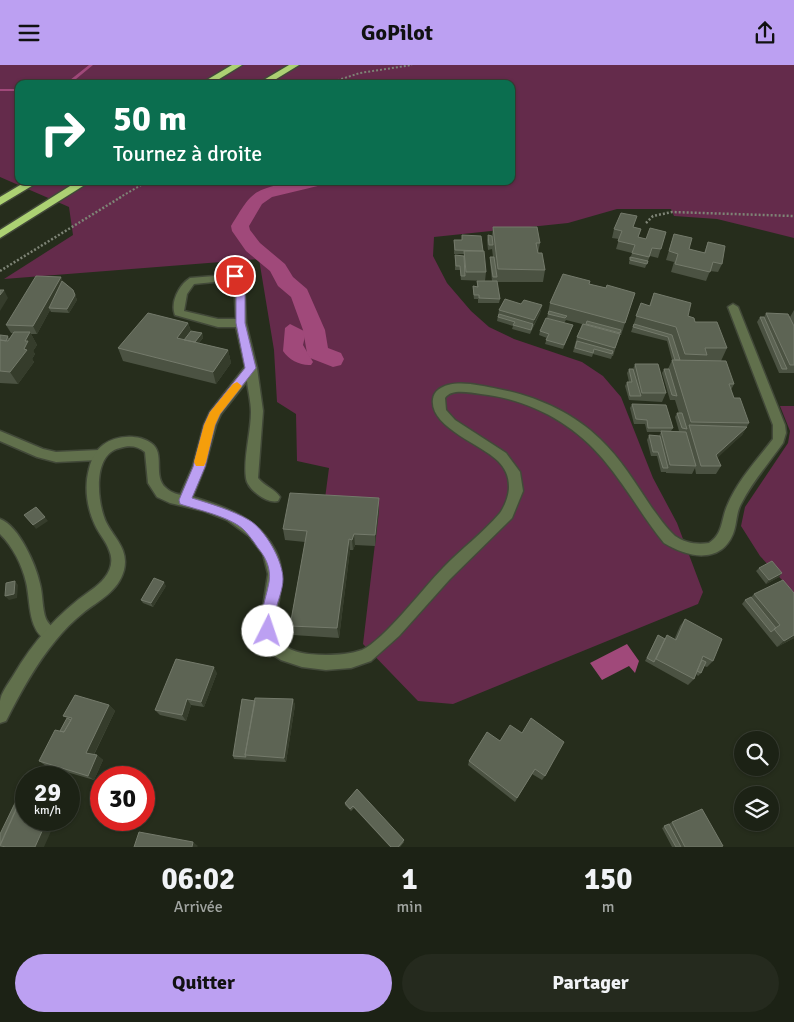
<!DOCTYPE html>
<html lang="fr">
<meta charset="utf-8">
<style>
:root{--surface:#1c2215;--page:#252a1e;--text:#f1f3f6;--muted:#a0a4a0;--line:#3a3f34;--accent:#bca0f2}
body{margin:0;font-family:Signika,sans-serif;background:var(--page);color:var(--text);height:100vh;display:flex;flex-direction:column;font-size:19px;white-space:nowrap}
*{box-sizing:border-box;margin:0}
p{font-size:16px;color:var(--muted)}
.icon{flex:none;width:28px;height:28px;fill:none;stroke:currentColor;stroke-width:2;stroke-linecap:round;stroke-linejoin:round}
.map{position:relative;height:782px;overflow:hidden}
.details{display:flex;flex-direction:column;background:var(--surface);flex:1}
.details>*{flex:none}
.top-card{position:absolute;left:15px;top:15px;width:500px;height:105px;border-radius:10px;box-shadow:0 1px 4px #0004,0 0 0 1px var(--line);background:#0b6e4f;color:#fff;overflow:hidden}
.tools{position:absolute;left:734px;top:666px;display:grid;gap:10px}
.tools a{display:grid;place-items:center;width:45px;height:45px;border-radius:50%;background:var(--surface);box-shadow:0 1px 4px #0004,0 0 0 1px var(--line);font-size:25px}
.speed{position:absolute;left:15px;top:701px;display:flex;gap:10px;font-size:25px;font-weight:700;text-align:center}
.speed>*{display:grid;place-content:center;width:65px;height:65px;border-radius:50%;background:var(--surface);box-shadow:0 1px 4px #0004,0 0 0 1px var(--line);line-height:1}
.speed small{font-size:12px;font-weight:400}
.speed .limit{border:8px solid #d22;background:#fff;color:#111}
.pin{position:absolute;display:grid;place-items:center;width:42px;height:42px;color:#fff;margin:-21px;border:2px solid #fff;border-radius:50%;box-shadow:0 1px 5px #0007}
.me{position:absolute;width:55px;margin:-28px;rotate:4deg;stroke-linejoin:round;filter:drop-shadow(0 0 4px #0008)}
.turn{display:flex;align-items:center;gap:18px;height:105px;padding:0 15px;font-size:22px}
.turn .icon{width:65px;height:65px;stroke-width:2.5}
.turn b{display:block;font-size:35px;line-height:42px}
.eta{display:flex;justify-content:space-evenly;align-items:center;height:85px;text-align:center}
.eta b{font-size:30px;font-weight:800;line-height:35px}
.action{display:flex;gap:10px;margin-top:auto;padding:10px 15px}
.action a{flex:1;height:58px;border-radius:30px;background:var(--accent);color:#111;font-size:20px;font-weight:800;line-height:58px;text-align:center}
.action a+a{background:var(--page);color:var(--text)}
header{display:flex;justify-content:space-between;align-items:center;height:65px;padding:0 15px;background:var(--accent);color:#111;font-size:22px;font-weight:800}
.map>svg:first-child{display:block}
.green{fill:#642b4b;fill-rule:evenodd}
.water{fill:#a0497a}
.lines{fill:none;stroke-linecap:round;stroke-linejoin:round}
.stream{fill:#a0497a;fill-rule:evenodd}
.canal{fill:#a0497a;fill-rule:evenodd}
.service-casing{stroke:#424939;stroke-width:3}
.minor-casing{stroke:#424939;stroke-width:3}
.motorway-casing{stroke:#424939;stroke-width:3}
.path-far1{stroke:#7e8476;stroke-width:2;stroke-dasharray:2 2;stroke-linecap:butt}
.path{stroke:#7e8476;stroke-width:2.5;stroke-dasharray:2 2;stroke-linecap:butt}
.service{fill:#61704c;fill-rule:evenodd}
.minor{fill:#61704c;fill-rule:evenodd}
.motorway{fill:#acd173;fill-rule:evenodd}
.wall{fill:#4b5242}
.shaded-wall{fill:#353c2b}
.building{fill:#5d6454;stroke:#747a6b}
.route{fill:#bca0f2;stroke:#7a689d}
.slow{fill:#f59e0b}
</style>
<header><svg class="icon" aria-label="menu" viewBox="0 0 24 24"><path d="M4 6h16M4 12h16M4 18h16"/></svg>GoPilot<svg class="icon" aria-label="share" viewBox="0 0 24 24"><path d="M12 15V3M7 8l5-5 5 5M5 13v7h14v-7"/></svg></header>
<div class="map">
<svg width="794" height="782" viewBox="0 0 794 782">
<rect width="100%" height="100%" fill="#262d1c"/>
<path class="green" d="M0 0H794V173L717 154 674 151 671 144H617L568 158 434 172 433 191 447 218 471 246 489 262 514 274 582 297 603 311 621 332 653 413 677 458 703 527 698 539 453 639 418 636 363 579 379 445 324 441 329 403 297 396 296 349 277 337 274 285 259 194 4 214 73 170 69 142 0 112ZM19 19H511V116H19Z
M780 341H794V528L760 491 741 461 745 442 788 378 790 366Z"/>
<path class="water" d="M290 259 306 267 303 280 313 297 311 300C301 301 289 295 283 286L285 263Z
M627 579 639 596 635 608 629 601 602 615 590 598Z"/>
<g class="lines">
<path class="stream" d="M89 0H93L70 19H65Z
M0 24H19V26H0Z"/>
<path class="canal" d="M293 116H324L322 120 272 132 262 139 249 161 250 165 260 178 285 199 293 212 307 224 325 265 328 283 341 288 344 294 341 300 333 302 310 293 307 288 303 265 291 232 278 221 270 206 246 186 232 166 231 161C253 125 252 126 293 116Z"/>
<g class="service-casing">
<path id="service" d="M239 209 244 212 246 258 257 303 263 346 258 413C264 421 275 424 280 432L278 436C267 439 247 424 246 413 243 394 251 367 251 347 251 337 248 326 247 316L221 349 216 360 205 401 190 439 185 440 180 439 178 435 193 401 204 360 210 347 245 302 236 262H218L175 250C170 237 179 220 190 213ZM234 215 236 254H218L184 246 187 229 194 219Z
M0 366 43 384 56 387 99 385 103 387 105 390 103 393 99 395 56 397 37 392 0 376Z
M0 454C19 461 36 500 40 519 43 530 42 544 46 554 49 560 55 564 58 570L55 575 50 577C27 568 31 537 26 517 22 500 13 482 0 469Z"/>
</g>
<g class="minor-casing">
<path id="minor" d="M733 239 738 242 785 360 786 368 783 378C769 398 752 417 741 439 736 448 737 459 733 469 720 500 687 492 664 478 642 451 626 421 603 394 573 358 529 334 481 329 470 328 452 323 445 333L446 345 455 355 506 388 520 407 523 426 512 453 450 514 399 571 371 596 351 603 326 605 302 602 281 595 272 589 266 580 260 562 268 509 263 489 249 471 227 455 204 446 170 438 157 432 148 418 145 387C138 381 129 380 120 383 92 389 97 437 106 457 114 473 129 484 124 505 118 527 99 535 83 548 73 556 64 565 56 575 36 599 20 628 6 656L0 658C0 651 0 643 0 636 1 628 8 619 13 611 33 577 57 549 90 526 103 517 117 503 109 485 106 476 99 469 95 460 87 443 84 422 89 404 91 395 96 385 103 380 116 370 138 369 151 378 166 388 152 411 166 423 173 430 184 430 193 432 226 442 258 453 275 485 300 530 236 590 326 590 337 590 351 589 362 585 384 575 424 522 443 503 461 484 483 468 500 448 505 441 509 430 509 422 509 411 505 403 498 396 481 379 429 362 433 334 434 326 441 322 448 320 463 316 483 321 498 324 535 331 572 347 600 374 621 394 636 419 652 443 659 452 666 463 675 471 685 478 697 480 709 478 723 469 721 455 727 441 737 416 757 395 773 374V360L728 242Z"/>
</g>
<g class="motorway-casing">
<path id="motorway" d="M232 0H242L211 19H200Z
M289 0H299L268 19H257Z
M27 116H40L0 140V132Z
M78 116H91L0 173V165Z"/>
</g>
<path class="path-far1" d="M326 19 360 8 412 0
M119 133 148 116"/>
<path class="path" d="M646 158 653 151 672 147 794 151
M0 206 121 132"/>
<use href="#service" class="service"/>
<use href="#minor" class="minor"/>
<use href="#motorway" class="motorway"/>
</g>
<path class="wall" d="M493 162 540 178 538 188 545 205 543 217H497L500 234 499 238H478V234H474L473 226V221L477 222V216H496H492L490 196V192H493L492 184 488 185 487 175 488 170 492 171Z
M633 162 641 164 638 173 646 174 666 167 658 193 650 191 645 203 629 199V197L632 188 616 184 619 174 612 173 614 164Z
M674 169 689 184 704 188 708 177 722 199 718 207 710 206 706 216 671 207 674 197 666 195Z
M462 170 486 207 485 216 461 215 460 205H455V190L464 191V189H454V175H462Z
M61 212 62 216 73 225 77 235 69 248 51 247 50 245 37 269H31L37 280 33 286 35 289 32 294 34 297 18 319 0 318V270L10 273 13 268H11L6 260Z
M589 219 606 223 635 228 621 270H620L619 272 613 291H612L611 294 593 289 592 292 573 287 577 272 582 259 566 255 564 258 547 253 550 238Z
M654 228 695 257 727 283 721 296H704L734 319 731 325 734 333 749 358 742 370 717 392 721 401 716 409H696L695 403 692 409 666 408V407H661L657 391H651L647 375 649 370 659 371 661 367H647L645 359H634L630 343 632 339 673 363 671 366H679L675 352 677 348H679L675 335H670L662 308 664 304H668L672 295 667 276 631 267 641 238 649 241Z
M521 239 542 240 540 248 530 269 512 264 513 261 497 256 499 245Z
M794 245V308H779L757 257 760 252H764L766 248 790 252Z
M188 258 191 266 202 268 203 273 199 278 228 285 231 298 216 319 123 296 118 283Z
M573 260 563 284 545 279 547 273 539 270 540 266Z
M635 299 666 328 662 337 629 335 625 321 627 317H629L627 308 629 304H633Z
M379 433V445L375 481 355 480 353 485H350L339 573 293 570 290 561 305 477 285 475 283 464Z
M759 503 782 508 779 512 766 519 756 506Z
M166 521 153 542 143 538 141 535Z
M794 528V573L777 582 742 539 745 535 751 532 754 529Z
M685 554 713 596 707 602 704 601 701 608 698 611 696 609 694 614 688 620 645 596 658 570 665 574 667 570 674 575 680 561Z
M217 608 204 642 191 640 186 656 160 650 155 645Z
M293 634 295 640 286 697 234 694 233 691 255 636Z
M109 640 115 646 94 690H97L103 695 94 715 46 701 39 696 60 666 67 653 63 651Z
M487 667 545 711 542 715 532 709 515 737 468 700 469 696Z
M357 724 404 777 400 782H390L354 743 351 746 345 740V738Z
M672 757 721 782H672L662 763Z"/>
<path class="shaded-wall" d="M61 212 64 220 49 243 50 245 37 269 33 261Z
M4 225 8 233 0 246V230Z
M73 225 77 235 69 248 67 244Z
M542 240 540 248 532 263 534 255Z
M188 258 192 270 184 275 177 273Z
M30 267 37 280 33 286 35 289 32 294 34 297 18 319 10 307Z
M202 268 203 273 196 281 195 277Z
M228 285 231 298 216 319 213 307Z
M747 362 742 370 712 398 716 390Z
M379 433V445L375 481V470Z
M45 452 48 456 36 464 33 460Z
M354 469 355 480 353 485 352 475Z
M349 474 350 485 339 573 337 563Z
M782 508 779 512 766 519 769 515Z
M15 516 18 520 17 533 9 535 5 531Z
M164 517 166 521 153 542 151 538Z
M794 570V573L777 582 784 576Z
M214 602 217 608 204 642 201 637Z
M187 634 191 640 186 656 182 650Z
M293 634 295 640 286 697 284 693Z
M109 640 115 646 92 693 86 688Z
M97 690 103 695 94 715 88 711Z
M47 755H56L44 782H35Z
M193 777 198 781 197 782H192Z"/>
<path class="building" d="M621 148 637 151 633 162 641 164 638 172 646 174 650 163 666 167 661 184 652 183 649 192 632 188 635 180 618 176 622 166 614 164Z
M493 162H537L540 178H536L538 188H542L545 205 498 204Z
M674 169 692 173 689 184 705 188 708 177 725 181 722 199 713 197 710 207 675 199 678 189 669 186Z
M462 170 481 171 483 186 455 185 454 175H462Z
M488 170 492 171 493 180H489Z
M464 186H484L486 207H466Z
M455 190 464 191 465 211H461L460 201H456Z
M490 192H494L497 212H493Z
M630 192 648 196 647 199 630 195Z
M563 209 590 216 589 219 606 223 607 220 635 228 625 258 550 238Z
M36 211 61 212 33 261 6 260Z
M62 216 73 225 75 230 67 244 49 243Z
M477 216H497L500 234 479 233V230H474L473 221 478 222Z
M0 225H4L0 230Z
M654 228 691 238 688 251 694 253 695 257H717L727 283H705L707 290 685 289 676 262 636 251 641 238 650 241Z
M505 234 521 239 524 235 542 240 534 255 499 245Z
M549 246 567 251 565 253 548 249Z
M148 248 188 258 177 273 228 285 213 307 118 283Z
M766 248 788 249 794 261V300H790Z
M499 249 533 259 531 265 513 260 515 257 498 252Z
M760 252H764L787 304H782Z
M546 253 573 260 564 280 546 275 549 269 540 266Z
M587 256 621 265 620 268 586 259Z
M583 259 620 269 615 283 577 272Z
M634 259 672 270 680 295H675L668 272 633 262Z
M191 266 202 268 195 277 184 275Z
M14 267H30L25 276H28L24 284 27 285 10 307 0 306V275L8 276Z
M0 270 8 271 6 276 0 275Z
M577 276 613 286 612 289 594 284 593 288 575 283Z
M672 295 726 296 734 319H729L734 333H740L749 358 691 357Z
M635 299H658L666 328H642Z
M629 304H633L641 331H630L627 317H632Z
M664 304H669L677 331 672 330Z
M632 339 666 340 673 363H648L647 355 636 354Z
M677 348H682L687 364 682 363Z
M689 360 747 362 716 390 721 401H701Z
M661 366 686 367 696 401 670 400Z
M649 370 660 371 668 403H663L658 387H653Z
M290 428 379 433 375 470 354 469 352 475 349 474 337 563 290 561 307 466 283 464Z
M36 442 45 452 33 460 24 450Z
M772 496 782 508 769 515 759 503Z
M154 513 164 517 151 538 141 535Z
M783 515 794 528V570L784 576 774 564 780 560 754 529Z
M15 516 14 529 5 531 6 518Z
M751 532 776 563 771 567 745 535Z
M685 554 722 574 713 596 703 591 694 614 656 594 667 570 676 575Z
M658 570 665 574 654 597 647 593Z
M176 594 214 602 201 637 187 634 182 650 155 645Z
M702 595 706 597 701 608 697 606Z
M75 630 109 640 86 688 97 690 88 711 39 696 55 665 64 667 72 653 63 651Z
M255 633 293 634 284 693 245 690Z
M242 634 255 636 245 690 246 692 233 691Z
M67 653 71 655 64 667 60 666Z
M531 653 564 677 545 711 535 704 517 733 469 696 487 667 500 676 510 660 522 668Z
M357 724 404 775 398 782H391L353 741 350 744 345 738Z
M16 736 19 737 0 780V769Z
M20 736 26 737V755H47L35 782H7L0 781Z
M702 744 723 781 721 782H685L672 757Z
M669 759 681 782H676L664 761Z
M139 767 193 777 192 782H134Z"/>
<path class="route" d="M235 208 245 214V258L256 303 220 349 215 360 205 402 192 433C211 439 232 445 249 455 265 464 283 496 283 514 283 524 278 535 276 544 274 553 277 563 273 571L268 573 264 571C257 556 265 537 268 522 272 507 268 495 258 483 254 477 249 470 244 465 231 452 198 445 180 439L179 435 193 402 204 360 210 347 245 303 236 258V215L230 211Z"/>
<path class="slow" d="M237 317 242 321 220 349 215 360 206 397 204 401H196L194 397 204 360 210 347 233 319Z"/>
</svg>
<div class="tools">
<a><svg class="icon" aria-label="search" viewBox="0 0 24 24"><circle cx="10" cy="10" r="6"/><path d="M15 15l6 6"/></svg></a>
<a><svg class="icon" aria-label="layers" viewBox="0 0 24 24"><path d="M12 4l9 5-9 5-9-5zM3 14l9 5 9-5"/></svg></a>
</div>
<div class="speed"><div>29<small>km/h</small></div><div class="limit">30</div></div>
<div class="pin" style="left:235px;top:211px;background:#d93025"><svg class="icon" aria-label="arrive" viewBox="0 0 24 24"><path d="M6 21V4h12l-3 4 3 4H6"/></svg></div>
<svg class="me" style="left:268px;top:566px" viewBox="-20 -20 40 40"><circle r="19" fill="#fff"/><path d="M0-13L10 11 0 6-10 11z" fill="#bca0f2"/></svg>
<div class="top-card">
<div class="turn"><svg class="icon" aria-label="right" viewBox="0 0 24 24"><path d="M7 20v-9h11M14 6l5 5-5 5"/></svg><div><b>50 m</b>Tournez à droite</div></div>
</div>
</div>
<section class="details">
<div class="eta">
<div><b>06:02</b><p>Arrivée</p></div>
<div><b>1</b><p>min</p></div>
<div><b>150</b><p>m</p></div>
</div>
<div class="action"><a>Quitter</a><a>Partager</a></div>
</section>
